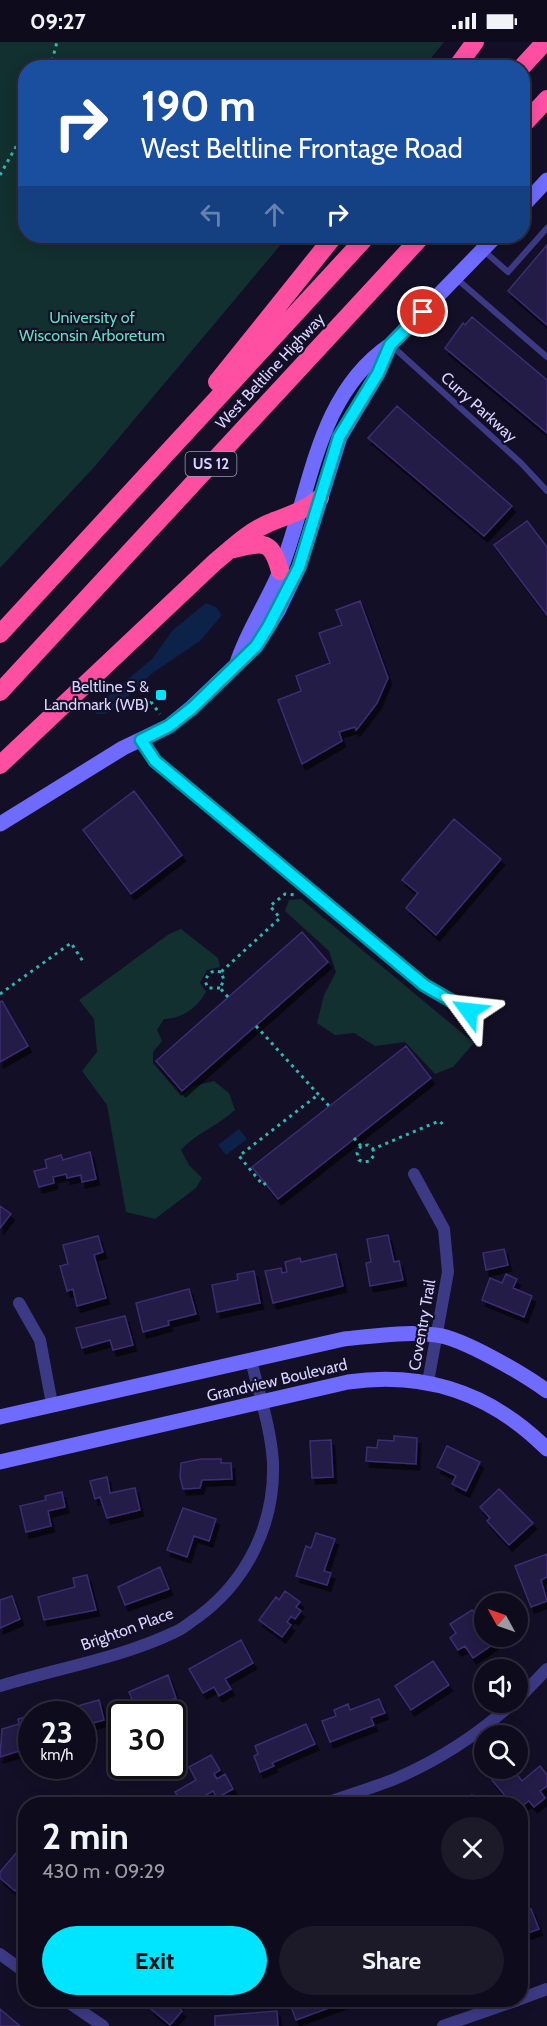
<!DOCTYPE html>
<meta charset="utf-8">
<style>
:root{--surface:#0e0b1c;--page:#1c1929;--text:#f1f3f6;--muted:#9b9ba3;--line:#2e2b3b;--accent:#00e5ff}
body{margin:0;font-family:Cabin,sans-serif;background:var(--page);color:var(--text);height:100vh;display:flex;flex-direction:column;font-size:22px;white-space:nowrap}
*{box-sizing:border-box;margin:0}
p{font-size:20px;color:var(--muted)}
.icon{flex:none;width:33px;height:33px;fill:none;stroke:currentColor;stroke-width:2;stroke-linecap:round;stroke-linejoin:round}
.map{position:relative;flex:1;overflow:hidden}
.drawer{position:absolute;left:18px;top:1755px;width:510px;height:210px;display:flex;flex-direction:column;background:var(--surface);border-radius:24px;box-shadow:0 3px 15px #0003,0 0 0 2px var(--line)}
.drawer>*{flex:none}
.top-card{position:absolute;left:18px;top:18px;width:512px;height:183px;border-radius:24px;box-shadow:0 3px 15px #0003,0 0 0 2px var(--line);background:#1a4fa0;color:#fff;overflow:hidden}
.needle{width:39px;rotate:310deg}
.tools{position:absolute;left:474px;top:1551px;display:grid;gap:12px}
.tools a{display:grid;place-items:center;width:54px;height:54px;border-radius:50%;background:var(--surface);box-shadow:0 3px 15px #0003,0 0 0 2px var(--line);font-size:30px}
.speed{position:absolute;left:18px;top:1659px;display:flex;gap:12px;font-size:30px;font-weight:700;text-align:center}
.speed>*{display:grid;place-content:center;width:78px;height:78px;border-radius:50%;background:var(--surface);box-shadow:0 3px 15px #0003,0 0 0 2px var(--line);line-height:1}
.speed small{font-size:15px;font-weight:400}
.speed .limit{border:3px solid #111;border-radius:9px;background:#fff;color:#111}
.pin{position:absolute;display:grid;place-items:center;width:51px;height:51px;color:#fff;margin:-26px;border:3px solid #fff;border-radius:50%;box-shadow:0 2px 6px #0007}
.me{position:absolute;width:66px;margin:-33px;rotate:300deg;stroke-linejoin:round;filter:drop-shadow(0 0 4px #0008)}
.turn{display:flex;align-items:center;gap:21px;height:126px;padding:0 24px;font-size:27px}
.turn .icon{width:78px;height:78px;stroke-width:2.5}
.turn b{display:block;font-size:42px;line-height:51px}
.lanes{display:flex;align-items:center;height:57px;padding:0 24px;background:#0003;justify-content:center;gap:30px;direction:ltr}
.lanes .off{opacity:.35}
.round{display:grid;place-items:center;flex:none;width:63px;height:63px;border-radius:32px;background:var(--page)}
.summary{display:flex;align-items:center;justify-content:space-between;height:102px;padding:0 24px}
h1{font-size:36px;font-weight:700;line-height:45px}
.button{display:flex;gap:12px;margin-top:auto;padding:12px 24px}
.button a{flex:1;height:69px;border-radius:36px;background:var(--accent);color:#111;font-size:24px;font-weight:700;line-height:69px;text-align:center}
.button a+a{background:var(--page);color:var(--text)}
.status{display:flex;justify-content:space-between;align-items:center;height:42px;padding:0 30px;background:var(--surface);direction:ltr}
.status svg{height:16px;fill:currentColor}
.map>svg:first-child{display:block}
.green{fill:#12302f}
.water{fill:#0c2248}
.building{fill:#241b47;stroke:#3b2d73;stroke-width:1.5;filter:url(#shadow)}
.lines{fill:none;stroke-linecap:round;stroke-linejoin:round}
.path{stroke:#2fb8b0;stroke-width:3;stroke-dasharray:3 4.5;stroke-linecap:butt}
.lane{stroke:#3d3a85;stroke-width:6}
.street{stroke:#3d3a85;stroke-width:12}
.secondary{stroke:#6f6bff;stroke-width:15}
.highway{stroke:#ff4fa3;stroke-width:18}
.route-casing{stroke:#0095a6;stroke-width:15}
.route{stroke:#00e5ff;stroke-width:10}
.poi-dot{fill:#00e5ff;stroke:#130f26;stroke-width:2}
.labels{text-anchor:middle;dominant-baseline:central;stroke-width:4.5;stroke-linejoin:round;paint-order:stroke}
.shield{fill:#130f26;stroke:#9e99be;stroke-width:1.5}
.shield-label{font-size:15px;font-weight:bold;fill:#d9d4ff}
.park-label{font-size:16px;fill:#5fe0c0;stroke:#130f26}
.street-label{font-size:16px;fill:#d9d4ff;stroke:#130f26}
.poi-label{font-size:16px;fill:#d9d4ff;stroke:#130f26;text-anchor:end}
</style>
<div class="status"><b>09:27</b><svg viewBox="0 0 49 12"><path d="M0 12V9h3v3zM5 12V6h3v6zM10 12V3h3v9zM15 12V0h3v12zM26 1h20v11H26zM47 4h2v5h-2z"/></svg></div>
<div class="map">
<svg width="547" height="1984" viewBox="0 0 547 1984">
<defs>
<filter id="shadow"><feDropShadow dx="3.5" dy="6" stdDeviation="0" flood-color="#0009"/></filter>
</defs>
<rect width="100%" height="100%" fill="#130f26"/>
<path class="green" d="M0 0H444L424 25 26 26V194H288L96 423 0 526Z
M301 857 474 1001 453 1025 435 1032 405 1000 375 1004 354 991 335 993 317 981 324 953 336 930 329 909 285 869 289 858Z
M181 887 218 916 220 925 207 928 200 941 206 950C196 967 183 976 164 977L157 988 162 999 153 1010V1021L181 1054 194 1044 214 1039 229 1051 235 1068C218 1084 196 1091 181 1108L189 1123 202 1136 196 1146 155 1177 126 1170 107 1063 82 1029 97 1010 94 977 79 958 169 892Z"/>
<path class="water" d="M206 561 216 565 222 573 200 599 151 632 116 666 105 672H96L95 665 152 617 173 588Z
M239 1087 247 1097 226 1113 218 1103Z"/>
<path class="building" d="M547 203V283L508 249Z
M472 275 547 338V391L445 306 463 281 465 283Z
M397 364 512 464 484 494 368 396Z
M527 479 547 505V573L494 503Z
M360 559 388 636 377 661 358 686 356 688 355 685 339 690 342 699 302 722 278 658 301 649 296 634 330 621 319 591 342 583 336 568Z
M134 749 182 813 131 852 83 788Z
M454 777 501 817 436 893 406 866 418 851 402 838Z
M302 890 328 920 182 1049 156 1019Z
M2 959 28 1004 0 1020V960Z
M406 1004 431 1036 278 1157 252 1125Z
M90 1110 96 1137 82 1140 81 1133 67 1136 66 1132 53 1135 54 1141 39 1145 34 1129 47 1126 45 1118 61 1113 63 1118Z
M0 1164 11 1172 0 1186Z
M388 1193 394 1220 399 1219 403 1238 370 1244 366 1221 371 1220 367 1197Z
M98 1194 103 1210 94 1213 106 1256 77 1264 73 1247 67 1249 60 1224 68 1222 63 1203Z
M504 1207 508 1223 486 1228 483 1211Z
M336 1212 343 1244 273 1261 265 1229 281 1226 282 1231 287 1230 285 1220 300 1216 301 1220Z
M254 1229 260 1261 217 1270 212 1243 238 1238 237 1232Z
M506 1232 517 1237 513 1246 532 1254 524 1275 482 1258 490 1236 502 1241Z
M189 1247 196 1272 168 1279 169 1283 143 1290 136 1261Z
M125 1274 133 1303 113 1308 110 1298 82 1306 76 1286Z
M394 1394 417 1396 416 1422 366 1419 367 1405 377 1406 378 1398 394 1399Z
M331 1398 333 1435 312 1436 310 1399Z
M447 1404 480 1420 466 1449 452 1442 456 1434 437 1425Z
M201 1417H221V1421H231L232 1437 202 1438 200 1446 183 1447 180 1435 181 1421Z
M107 1435 110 1451 135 1446 140 1468 107 1476 100 1455 95 1457 90 1439Z
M499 1447 533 1481 509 1503 487 1479 490 1476 480 1465Z
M62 1450 65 1465 48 1469 51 1484 26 1490 20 1464 46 1458 45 1454Z
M183 1466 216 1477 209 1499 194 1494 187 1515 167 1508Z
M316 1491 335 1497 324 1529 331 1531 327 1543 296 1534 306 1504 311 1506Z
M547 1512V1535L541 1538 547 1559 531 1565 515 1524Z
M160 1525 169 1547 125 1563 118 1545Z
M87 1533 96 1568 44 1578 38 1555 75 1545 73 1536Z
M285 1549 300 1560 296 1565 301 1569 295 1577 291 1574 287 1580 291 1583 282 1595 259 1578 276 1555 279 1558Z
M12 1554 20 1577 0 1586V1558Z
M484 1559 487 1562 484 1594H490L495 1601 473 1616 465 1604 458 1608 450 1596 456 1591 450 1582 472 1568 474 1570Z
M241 1598 253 1621 225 1637 231 1647 219 1654 214 1645 203 1651 189 1627Z
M433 1619 449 1643 411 1668 395 1644Z
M168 1633 176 1656 137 1670 129 1650Z
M379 1657 385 1671 371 1676 374 1683 330 1700 322 1679 336 1674 334 1668 348 1662 350 1668Z
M99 1658 104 1678 82 1684V1672H57L56 1670Z
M30 1674 32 1705 0 1715 2 1687 19 1682 18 1677Z
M306 1682 315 1702 272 1721 274 1724 260 1730 254 1714 258 1712 255 1704Z
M211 1713 220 1728 214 1732 217 1737 225 1732 233 1747 217 1756 213 1749 190 1762H182L175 1750 196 1738 189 1725Z
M540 1724 547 1733V1744L540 1749 545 1756 534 1765 529 1759 520 1765V1762H512L492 1738 506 1726H512L522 1739Z
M472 1753 476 1762H455Z
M17 1810 26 1817V1853L17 1846 15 1849 0 1836V1830Z
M531 1867 539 1887 520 1894V1871Z
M159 1958H183L177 1964 182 1969 170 1983 151 1967Z
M292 1958H347L348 1959 296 1978 289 1959Z
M0 1967 20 1984H0Z
M277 1969 278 1984H215V1974Z"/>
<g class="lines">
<path class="path" d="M50 26 57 0
M0 133 26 87
M157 655 151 660 160 672
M220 946H208L205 939C209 930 212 928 221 930
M0 952 71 901 84 921
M228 955 220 946 224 938 221 930 280 876 270 864 285 852 296 853
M256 984 329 1064
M354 1096 361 1104 368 1103 373 1107 439 1079 444 1083
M361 1104 357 1111 359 1118 364 1120 370 1119 374 1113 373 1107
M266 1141 263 1143 239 1114 319 1052"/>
<path class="lane" d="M483 208 508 230 547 186
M457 237 547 315
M391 303 521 421 547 449"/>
<path class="street" d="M141 698 155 719 424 943 469 968
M414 1132 444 1187 448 1230 428 1340
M19 1261 40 1298 52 1362
M0 1644C58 1626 121 1616 175 1590 183 1587 190 1580 198 1575 247 1539 275 1482 273 1421 271 1386 259 1352 251 1318
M518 1657 547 1627
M323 1762C348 1753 373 1746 397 1736 439 1718 480 1691 514 1660
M0 1912 26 1931
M520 1957 547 1947
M65 1958 103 1984
M78 1967 86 1958
M443 1984 518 1958"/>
<path class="secondary" d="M522 165 547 138
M237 621C247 589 267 561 280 529 311 452 315 354 390 303L496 194
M0 782 123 706 169 684 192 665 256 604 278 569 299 525 340 395 378 331 390 303
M0 1375 344 1297C374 1294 407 1289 436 1293 463 1296 525 1333 547 1349
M0 1420 348 1340C426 1329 491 1351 547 1407"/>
<path class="highway" d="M456 26 475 0
M521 26 545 0
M522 84 547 57
M217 340 334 194
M234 507C264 500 271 497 280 529
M0 592 367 194
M0 650 422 194
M0 723 215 520C232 506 248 490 269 481 288 473 303 470 320 456"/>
</g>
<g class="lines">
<g class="route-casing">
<path id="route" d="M423 270 390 303 378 331 339 395 299 525 268 585 256 604 192 666 169 684 141 698 155 719 424 943 469 969"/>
</g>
<use href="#route" class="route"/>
</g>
<rect class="poi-dot" x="155" y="647" width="12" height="12" rx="3"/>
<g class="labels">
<rect class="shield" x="185.5" y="410" width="51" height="24" rx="4.5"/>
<g class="shield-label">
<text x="211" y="422">US 12</text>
</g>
<g class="park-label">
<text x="92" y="275">University of<tspan x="92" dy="18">Wisconsin Arboretum</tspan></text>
</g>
<g class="street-label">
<text transform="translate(270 329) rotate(-47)">West Beltline Highway</text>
<text transform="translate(479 365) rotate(42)">Curry Parkway</text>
<text transform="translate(422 1283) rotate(-80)">Coventry Trail</text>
<text transform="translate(277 1338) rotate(-13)">Grandview Boulevard</text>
<text transform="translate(127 1587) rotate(-20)">Brighton Place</text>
</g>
<g class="poi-label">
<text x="149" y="644">Beltline S &amp;<tspan x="149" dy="18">Landmark (WB)</tspan></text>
</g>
</g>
</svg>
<div class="tools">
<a><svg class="needle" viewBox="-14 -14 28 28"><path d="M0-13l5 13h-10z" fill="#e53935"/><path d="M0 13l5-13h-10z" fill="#9b9ba3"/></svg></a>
<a><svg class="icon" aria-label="sound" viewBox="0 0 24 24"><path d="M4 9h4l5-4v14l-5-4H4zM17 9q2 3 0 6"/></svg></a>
<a><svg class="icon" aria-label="search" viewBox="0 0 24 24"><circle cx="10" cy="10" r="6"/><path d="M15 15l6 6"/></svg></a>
</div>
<div class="speed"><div>23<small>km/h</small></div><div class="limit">30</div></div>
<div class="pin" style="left:423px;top:270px;background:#d93025"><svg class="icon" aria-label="arrive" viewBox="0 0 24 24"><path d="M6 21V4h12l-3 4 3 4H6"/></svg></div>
<svg class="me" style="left:469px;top:969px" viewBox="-20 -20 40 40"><path d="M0-17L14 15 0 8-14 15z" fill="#00e5ff" stroke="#fff" stroke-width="4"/></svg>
<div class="top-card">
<div class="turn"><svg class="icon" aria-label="right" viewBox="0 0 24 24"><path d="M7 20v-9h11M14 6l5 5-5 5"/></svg><div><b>190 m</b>West Beltline Frontage Road</div></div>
<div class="lanes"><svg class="icon off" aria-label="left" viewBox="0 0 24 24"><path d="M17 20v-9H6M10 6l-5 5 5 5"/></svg><svg class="icon off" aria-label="ahead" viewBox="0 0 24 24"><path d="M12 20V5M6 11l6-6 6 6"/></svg><svg class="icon" aria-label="right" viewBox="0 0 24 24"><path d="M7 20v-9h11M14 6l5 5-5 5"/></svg></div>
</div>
<section class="drawer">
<div class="summary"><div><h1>2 min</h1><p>430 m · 09:29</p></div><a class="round"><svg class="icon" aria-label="close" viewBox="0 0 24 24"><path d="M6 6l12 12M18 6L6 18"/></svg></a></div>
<div class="button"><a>Exit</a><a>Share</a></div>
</section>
</div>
